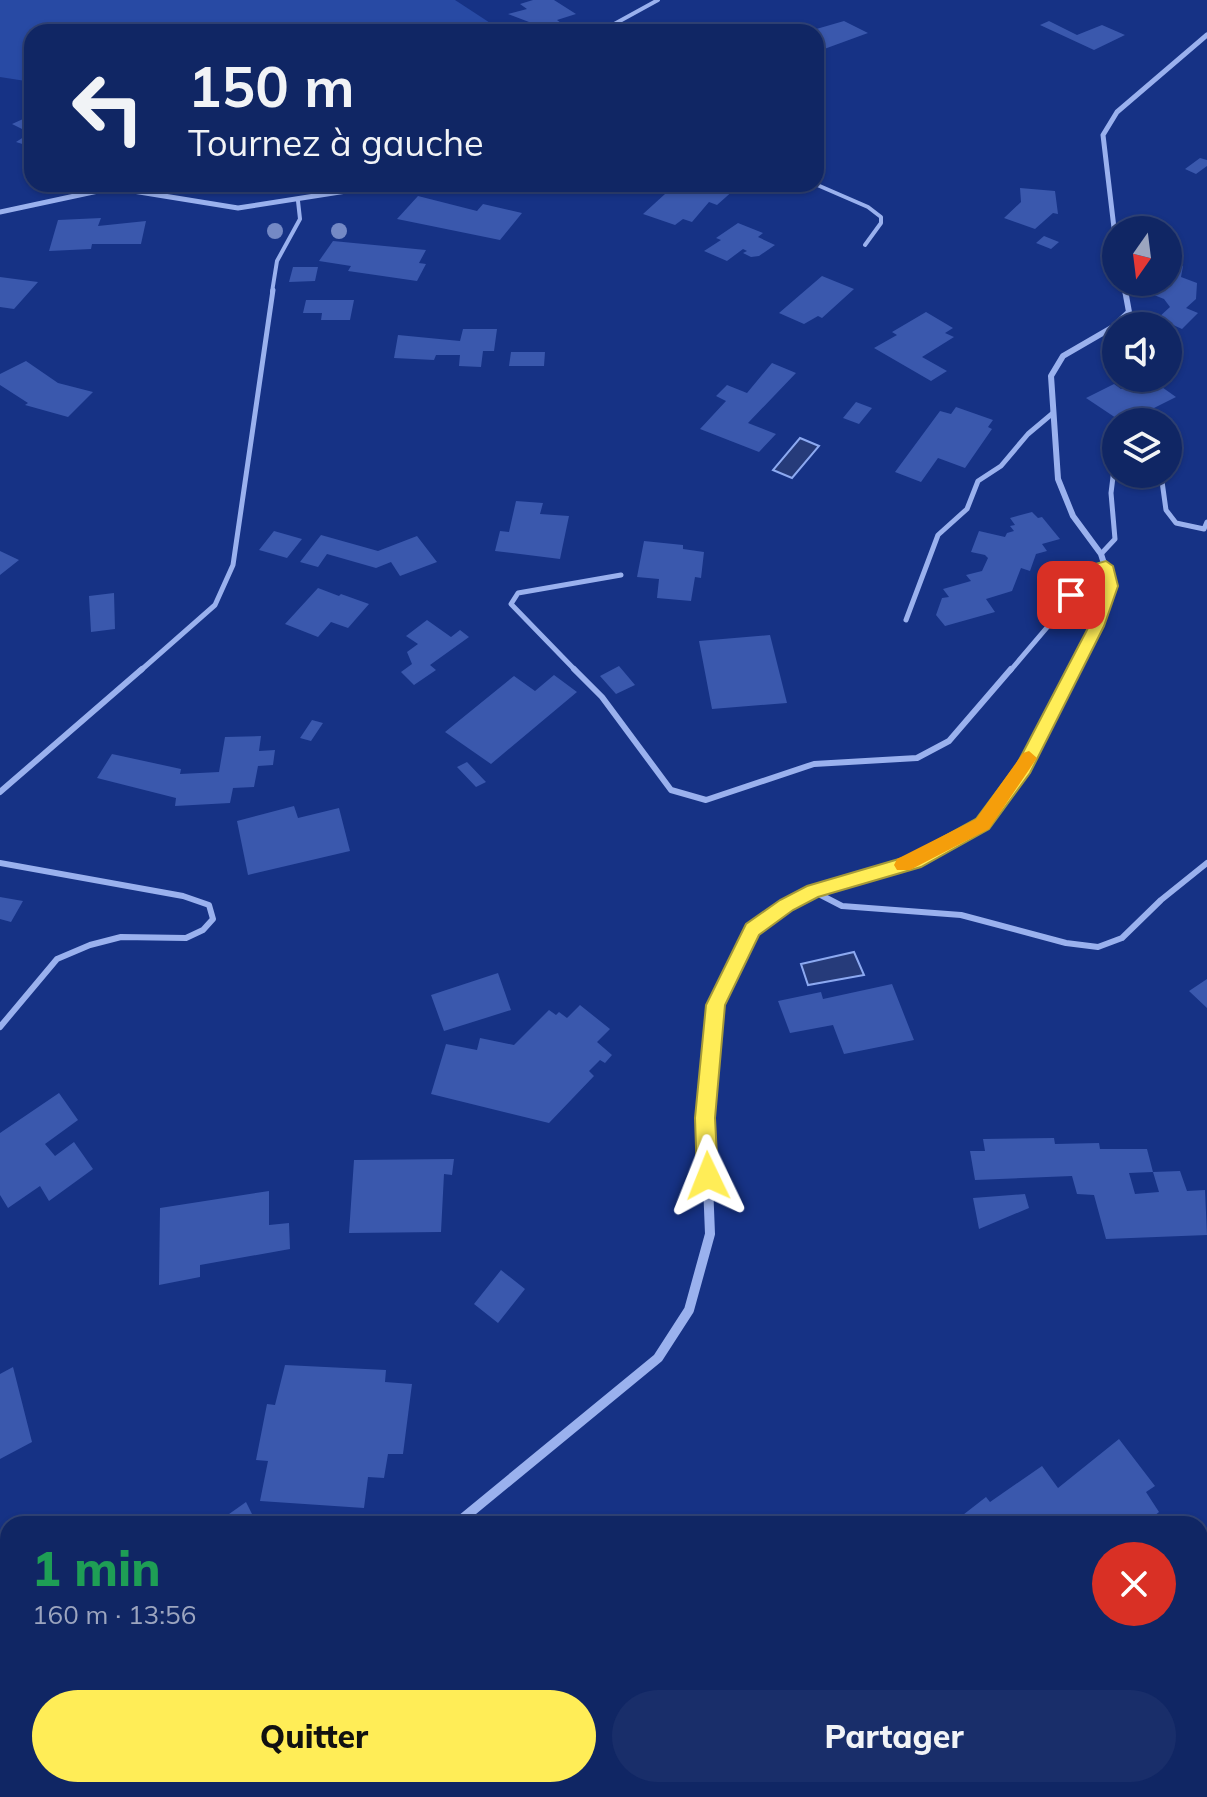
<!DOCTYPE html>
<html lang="fr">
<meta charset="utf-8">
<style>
:root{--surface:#102664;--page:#192e6a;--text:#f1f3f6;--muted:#9ca5bf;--line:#304378;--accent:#ffed57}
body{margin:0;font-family:Mulish,sans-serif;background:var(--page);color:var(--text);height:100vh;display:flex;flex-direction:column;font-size:30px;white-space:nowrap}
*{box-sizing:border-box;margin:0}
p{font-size:26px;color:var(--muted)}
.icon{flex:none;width:44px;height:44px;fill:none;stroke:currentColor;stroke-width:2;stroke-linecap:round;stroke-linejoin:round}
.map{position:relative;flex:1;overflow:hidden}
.drawer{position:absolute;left:0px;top:1516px;width:1208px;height:282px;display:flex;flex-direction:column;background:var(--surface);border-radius:24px 24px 0 0;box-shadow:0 2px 6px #0004,0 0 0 2px var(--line)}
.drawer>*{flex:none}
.guide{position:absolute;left:24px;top:24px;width:800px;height:168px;border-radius:24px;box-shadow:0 2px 6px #0004,0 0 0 2px var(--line);background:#102664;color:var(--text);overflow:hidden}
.needle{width:52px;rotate:194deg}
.buttons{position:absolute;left:1102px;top:216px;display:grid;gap:16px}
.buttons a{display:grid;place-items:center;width:80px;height:80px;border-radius:50%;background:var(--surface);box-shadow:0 2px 6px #0004,0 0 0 2px var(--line);font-size:40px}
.pin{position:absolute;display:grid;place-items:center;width:68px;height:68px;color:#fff;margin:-34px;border-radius:16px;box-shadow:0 4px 12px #0006}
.me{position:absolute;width:88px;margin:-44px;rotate:358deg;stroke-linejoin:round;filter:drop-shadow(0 0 6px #0008)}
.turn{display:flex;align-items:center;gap:28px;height:168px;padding:0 32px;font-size:36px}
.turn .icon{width:104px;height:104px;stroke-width:2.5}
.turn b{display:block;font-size:56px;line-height:68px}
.round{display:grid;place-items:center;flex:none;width:84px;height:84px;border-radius:42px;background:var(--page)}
.summary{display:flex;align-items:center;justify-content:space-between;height:136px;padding:0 32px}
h1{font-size:48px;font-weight:800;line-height:60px;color:#1e9e55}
.button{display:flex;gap:16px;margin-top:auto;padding:16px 32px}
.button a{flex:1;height:92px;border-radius:48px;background:var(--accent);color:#111;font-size:32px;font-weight:800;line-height:92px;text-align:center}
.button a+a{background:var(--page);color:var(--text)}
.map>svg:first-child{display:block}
.green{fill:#284aa4}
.water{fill:#263b7a;stroke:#8ca9f1;stroke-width:2}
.building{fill:#3a58ad}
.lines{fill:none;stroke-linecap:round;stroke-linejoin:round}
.service-far3{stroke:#9ab1ee;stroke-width:4}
.service-far2{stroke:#9ab1ee;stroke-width:5}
.service-far1{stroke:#9ab1ee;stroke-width:6}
.service{stroke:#9ab1ee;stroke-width:8}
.minor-far3{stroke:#9ab1ee;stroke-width:5}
.minor-far2{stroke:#9ab1ee;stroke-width:6}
.minor-far1{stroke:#9ab1ee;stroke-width:8}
.minor{stroke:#9ab1ee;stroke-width:10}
.tree{fill:#7489c5}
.route{fill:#ffed57;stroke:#a69a39;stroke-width:2}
.slow{fill:#f59e0b}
</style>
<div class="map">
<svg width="1207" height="1797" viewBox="0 0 1207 1797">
<rect width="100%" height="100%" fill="#163285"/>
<path class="green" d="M0 0H455L504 32H32V82L0 77Z"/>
<path class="water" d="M800 438 819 446 792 478 773 470Z
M854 952 864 975 808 985 801 964Z"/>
<path class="building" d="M533 0H554L576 14 557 20 565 26 550 30 508 14 527 9 520 4Z
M844 21 868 33 816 52V32H806Z
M1049 21 1077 35 1102 25 1125 35 1094 50 1040 25Z
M32 115V147L16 142 30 133 12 124Z
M1200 158 1207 160V166L1196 174 1185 169Z
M676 184 711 194 722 185 735 189 717 205 709 202 692 222 683 219 675 225 643 214Z
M1020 188 1055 191 1058 214 1053 213 1035 229 1004 218 1021 202Z
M418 196 477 211 483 204 522 213 500 240 397 219Z
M101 218 98 226 146 221 141 244H92L91 249 49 251 58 220Z
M738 223 763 233 758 237 775 245 759 256 751 257 743 253 747 251 743 249 727 261 704 251 721 240 716 238Z
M1044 236 1059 242 1051 249 1036 243Z
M333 241 426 250 419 263 426 264 417 281 348 271 351 266 319 261Z
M1168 264 1183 266 1181 277 1197 283 1196 299 1186 308 1198 313 1182 329 1158 318 1170 307 1164 299 1149 293 1151 282H1168Z
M293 267H318L315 281 289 282Z
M822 276 854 289 822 318 818 316 804 324 779 313Z
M0 277 38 282 14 309 0 307Z
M306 300H354L350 320H321L322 313H303Z
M926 312 953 328 945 333 954 337 922 357 947 371 931 381 874 348 897 335 892 332Z
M463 329H497L494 351H483L481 367 459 366 460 355H436L434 360 394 358 398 335 460 341Z
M511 352H545L544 366H509Z
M26 361 58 383 93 392 68 417 25 405 28 403 0 385V374Z
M772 363 796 373 748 423 776 434 759 452 700 429 726 401 716 396 727 385 747 393Z
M1142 378H1149L1176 397 1136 417 1140 420 1136 422H1122L1086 398 1114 384 1121 389Z
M856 402 872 408 859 424 843 418Z
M956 407 993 420 988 427 992 429 965 468 938 458 921 482 895 472 940 411 951 414Z
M516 501 543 503 540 514 569 516 560 559 495 551 500 531 509 532Z
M1032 512 1038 518 1042 517 1060 539 1042 544 1047 551 1036 554 1030 571 1021 568 1012 591 986 599 995 612 945 626 936 615 942 598 949 597 943 589 971 581 966 575 982 571 988 558 985 555 971 552 979 531 1005 537 1007 533 1014 531 1010 526 1015 525 1010 518Z
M274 531 302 539 287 558 259 550Z
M321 535 378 551 417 536 437 562 400 576 391 562 376 568 327 554 318 567 300 562Z
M644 541 683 545V549L704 552 701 578 695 577 691 601 657 598 659 579 637 577Z
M0 551 19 560 0 575Z
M318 588 339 596 341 594 369 604 348 628 331 622 318 637 285 624Z
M114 593 115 629 91 632 89 596Z
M427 620 451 637 460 630 469 637 430 665 436 670 414 685 401 672 412 664 407 652 418 644 406 636Z
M770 635 787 703 712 709 699 641Z
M619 666 635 685 616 694 600 676Z
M554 675 577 692 491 764 445 732 514 676 535 691Z
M312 720 323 723 311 741 300 738Z
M261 736 259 751 275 750 273 765 258 766 254 787 233 788 230 803 175 806 176 798 97 778 112 754 181 769 180 774 219 772 225 737Z
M467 762 486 782 476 787 457 767Z
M294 806 298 818 339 808 350 851 248 875 237 821Z
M0 897 23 901 11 922 0 919Z
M498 973 511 1010 444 1031 431 995Z
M1207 979V1008L1189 991Z
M892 984 914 1040 844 1054 833 1025 790 1033 778 1001 821 992 823 999Z
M580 1005 610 1029 597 1042 612 1055 605 1063 600 1060 589 1071 594 1076 549 1123 431 1094 446 1044 477 1050 480 1038 514 1045 549 1010 556 1015 559 1012 567 1018Z
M59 1093 78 1120 45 1144 55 1156 74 1142 93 1169 49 1201 40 1186 8 1208 0 1195V1133Z
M1054 1138 1055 1144 1099 1143 1100 1149H1147L1153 1172 1129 1173 1135 1194 1159 1192 1153 1172 1180 1171 1187 1191 1205 1190 1207 1235 1106 1239 1094 1195 1077 1194 1072 1176 975 1180 970 1151H985L983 1139Z
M454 1159 452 1175 444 1174 441 1232 349 1233 354 1160Z
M269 1191V1225L289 1223 290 1249 200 1265V1277L159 1285 160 1208Z
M1025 1194 1029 1208 979 1229 973 1198Z
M501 1270 525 1289 498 1323 474 1304Z
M285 1365 386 1370 385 1382 412 1384 403 1454H388L384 1478 368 1477 364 1508 260 1501 268 1461 256 1460 267 1404 275 1405Z
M13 1367 32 1442 0 1459V1374Z
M1119 1439 1155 1486 1146 1492 1159 1512 1144 1524H962L959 1518 986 1497 990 1502 1042 1466 1058 1488Z
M246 1502 257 1524H215Z
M33 1790H89L91 1797H34Z
M576 1790H648L651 1797H578Z
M684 1790H758L761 1797H679L686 1793Z
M901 1790H981L976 1797H895Z"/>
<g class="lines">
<path class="service-far3" d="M617 32 607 28 658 0
M815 184 868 207 881 217V223L865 245
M272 292 277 261 300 219 298 201"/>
<path class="service-far2" d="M1161 474 1166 510 1176 523 1204 529 1207 522
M1101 554 1115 539 1111 493 1116 453
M906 620 938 535 967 509 978 481 1001 466 1028 434 1053 413
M140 671 215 605 233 565 273 290
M576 671 511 604 518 593 621 575
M1010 671 1061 611 1082 578 1090 571 1106 566"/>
<path class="service-far1" d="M574 669 602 697 671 790 706 800 814 764 917 758 949 741 1011 669
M0 792 142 669
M0 863 183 896 209 905 213 919 203 930 186 938 121 937 90 945 57 959 0 1027
M813 891 842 906 961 915 1066 943 1098 947 1122 938 1161 900 1207 863"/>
<path class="service" d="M822 1797 827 1790"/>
<path class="minor-far3" d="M599 32 607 28
M0 212 98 191 127 190 238 208 391 184
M1116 245 1103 135 1117 112 1207 35
M1123 282 1125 292"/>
<path class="minor-far2" d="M1073 671 1096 626 1111 586 1101 554 1073 516 1058 479 1051 376 1063 356 1113 327 1129 312 1125 290"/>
<path class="minor-far1" d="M707 1161 705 1118 716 1005 752 930 786 905 813 891 914 862 982 824 1024 768 1074 669"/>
<path class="minor" d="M456 1524 658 1358 689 1310 710 1234 707 1159
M140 1797 146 1790"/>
</g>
<g class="tree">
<circle cx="275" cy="231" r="8"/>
<circle cx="339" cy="231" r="8"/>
</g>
<path class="route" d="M1106 561 1113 566 1118 586 1104 626 1030 773 989 829 921 867 818 897 793 910 759 935 725 1005 715 1118 718 1176 715 1183 708 1186 700 1183 697 1176 695 1118 706 1005 746 924 780 900 807 886 909 856 976 819 1017 764 1089 626 1103 586 1100 573C1087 577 1085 596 1071 600L1064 595 1084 567Z"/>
<path class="slow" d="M1029 751 1037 758 989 829 910 870H897L894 865 897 859 976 819 1023 753Z"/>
</svg>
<div class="buttons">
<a><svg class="needle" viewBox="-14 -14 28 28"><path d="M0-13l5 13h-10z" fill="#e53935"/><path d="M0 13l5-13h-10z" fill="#9ca5bf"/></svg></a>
<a><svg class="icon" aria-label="sound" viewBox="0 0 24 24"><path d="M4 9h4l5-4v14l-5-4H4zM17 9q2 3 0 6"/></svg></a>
<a><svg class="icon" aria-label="layers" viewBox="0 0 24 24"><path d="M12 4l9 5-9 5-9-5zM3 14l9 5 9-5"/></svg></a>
</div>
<div class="pin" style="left:1071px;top:595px;background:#d93025"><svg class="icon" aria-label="arrive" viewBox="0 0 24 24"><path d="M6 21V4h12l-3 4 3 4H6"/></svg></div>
<svg class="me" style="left:708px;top:1176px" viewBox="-20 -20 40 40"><path d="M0-17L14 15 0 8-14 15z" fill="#ffed57" stroke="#fff" stroke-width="4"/></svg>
<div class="guide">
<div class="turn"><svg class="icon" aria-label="left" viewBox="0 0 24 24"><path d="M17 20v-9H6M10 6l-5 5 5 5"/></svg><div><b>150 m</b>Tournez à gauche</div></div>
</div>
<section class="drawer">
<div class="summary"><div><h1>1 min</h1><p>160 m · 13:56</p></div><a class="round" style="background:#d93025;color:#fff"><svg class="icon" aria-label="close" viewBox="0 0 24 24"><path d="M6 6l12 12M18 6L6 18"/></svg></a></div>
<div class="button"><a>Quitter</a><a>Partager</a></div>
</section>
</div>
